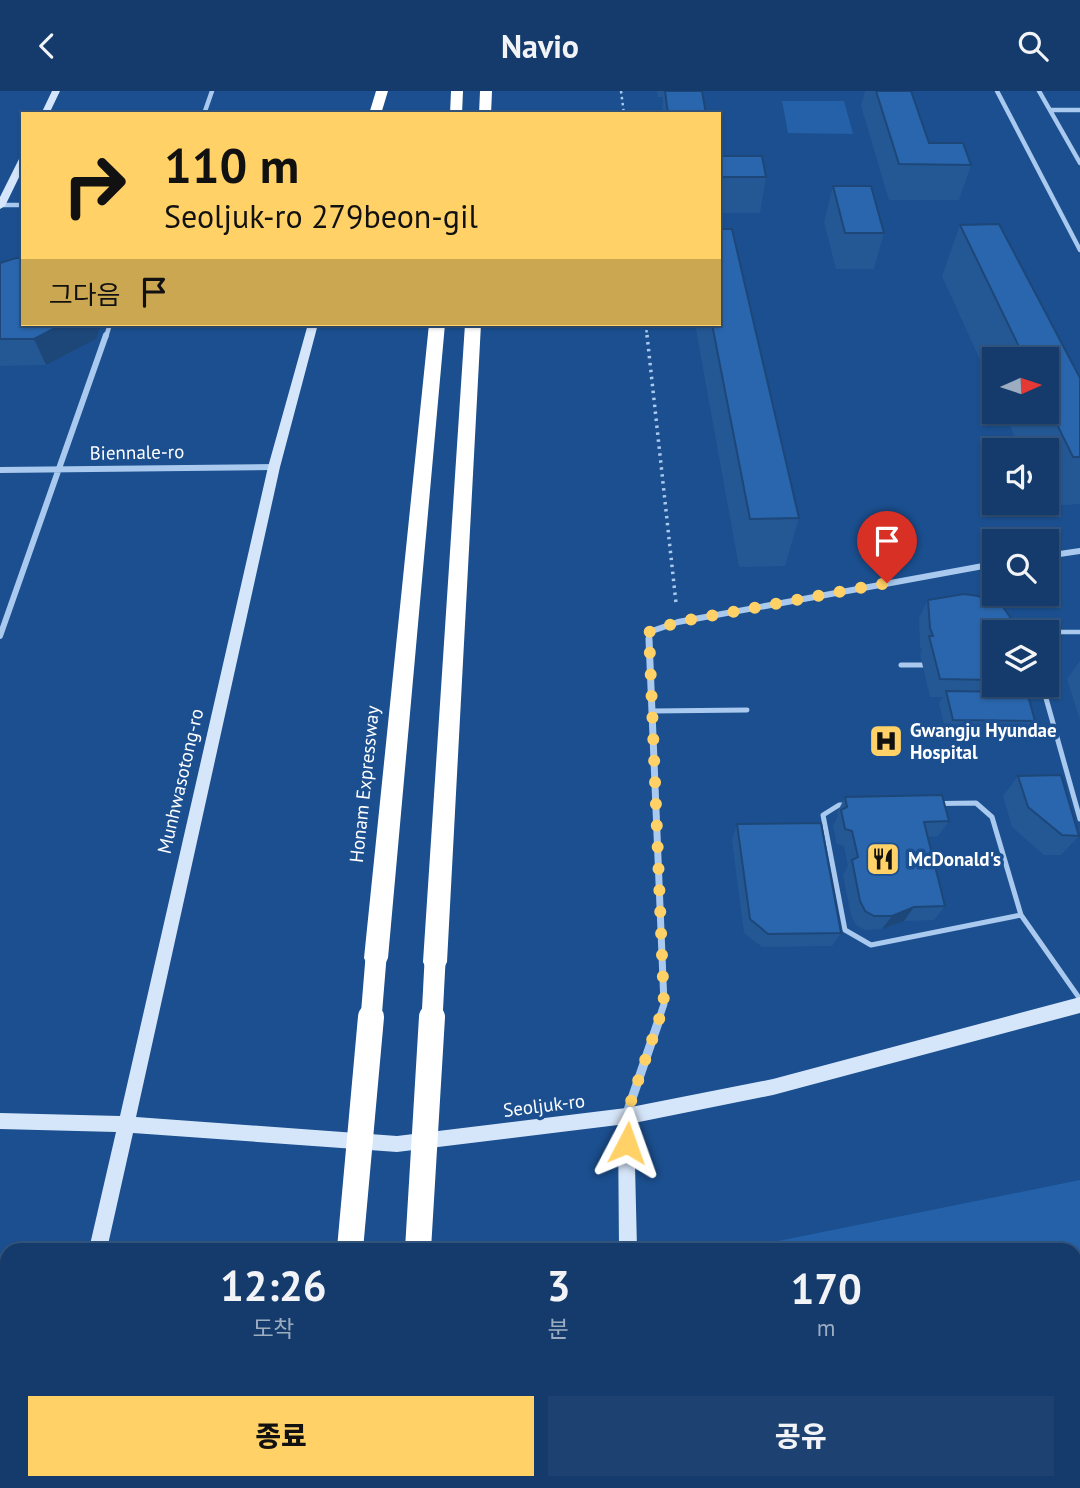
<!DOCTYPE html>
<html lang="ko">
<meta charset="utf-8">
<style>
:root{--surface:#143b6b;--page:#1d4271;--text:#f1f3f6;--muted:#9dadc1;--line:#33557e;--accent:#ffd166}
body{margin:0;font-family:"PT Sans","Noto Sans KR",sans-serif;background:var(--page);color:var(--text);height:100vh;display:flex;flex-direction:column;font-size:26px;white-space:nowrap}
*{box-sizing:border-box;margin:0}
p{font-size:23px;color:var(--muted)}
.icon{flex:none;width:38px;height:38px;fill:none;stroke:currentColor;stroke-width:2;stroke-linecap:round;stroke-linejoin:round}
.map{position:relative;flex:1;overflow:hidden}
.side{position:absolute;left:0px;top:1152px;width:1082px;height:247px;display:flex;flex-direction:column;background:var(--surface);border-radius:21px 21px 0 0;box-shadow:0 2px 5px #0004,0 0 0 2px var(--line)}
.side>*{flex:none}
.guide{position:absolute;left:21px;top:21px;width:700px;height:214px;border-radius:0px;box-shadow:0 2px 5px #0004,0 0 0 2px var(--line);background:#ffd166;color:#111;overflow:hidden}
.needle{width:46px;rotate:87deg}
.tools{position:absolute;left:982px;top:256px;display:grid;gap:14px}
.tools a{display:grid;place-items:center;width:77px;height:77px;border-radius:0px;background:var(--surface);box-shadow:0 2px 5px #0004,0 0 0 2px var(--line);font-size:35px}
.pin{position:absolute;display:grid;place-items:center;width:60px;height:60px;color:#fff;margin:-72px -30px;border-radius:50% 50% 50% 0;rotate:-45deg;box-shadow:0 0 7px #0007}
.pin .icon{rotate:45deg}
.me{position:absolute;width:77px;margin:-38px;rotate:4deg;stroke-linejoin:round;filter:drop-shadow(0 0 5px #0008)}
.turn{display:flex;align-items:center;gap:24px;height:147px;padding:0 28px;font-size:32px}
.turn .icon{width:91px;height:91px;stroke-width:2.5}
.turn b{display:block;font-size:49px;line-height:60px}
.then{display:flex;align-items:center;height:66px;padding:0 28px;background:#0003;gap:14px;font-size:26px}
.eta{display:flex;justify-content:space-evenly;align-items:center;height:119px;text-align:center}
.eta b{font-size:42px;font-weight:800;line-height:49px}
.cta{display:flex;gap:14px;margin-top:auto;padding:14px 28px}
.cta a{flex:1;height:80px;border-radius:0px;background:var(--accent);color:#111;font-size:28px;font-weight:800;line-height:80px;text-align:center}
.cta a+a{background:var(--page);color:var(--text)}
header{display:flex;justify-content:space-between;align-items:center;height:91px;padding:0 28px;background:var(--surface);font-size:32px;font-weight:800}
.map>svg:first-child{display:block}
.green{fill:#2461a8}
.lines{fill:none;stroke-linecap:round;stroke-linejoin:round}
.path-far1{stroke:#a9c9ee;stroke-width:2.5;stroke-dasharray:2.5 3.5;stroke-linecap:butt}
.path{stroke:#a9c9ee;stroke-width:3.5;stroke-dasharray:2.5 4.5;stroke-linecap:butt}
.lane-far1{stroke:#a9c9ee;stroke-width:4.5}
.lane{stroke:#a9c9ee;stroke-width:5}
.street-far3{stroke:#a9c9ee;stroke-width:4.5}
.street-far2{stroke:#a9c9ee;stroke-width:6}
.street-far1{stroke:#a9c9ee;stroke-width:7}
.street{stroke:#a9c9ee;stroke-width:9}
.secondary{fill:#d6e6fa;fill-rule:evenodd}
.highway{fill:#fff;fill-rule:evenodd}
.highway-bridge-far1{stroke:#fff;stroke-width:21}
.highway-bridge{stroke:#fff;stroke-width:26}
.wall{fill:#245895}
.shaded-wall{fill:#1d4779}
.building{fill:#2a66ad;stroke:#1d4779;stroke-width:2}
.route{stroke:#ffd166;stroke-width:12;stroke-dasharray:0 21.6}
.labels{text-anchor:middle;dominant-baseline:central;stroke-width:7;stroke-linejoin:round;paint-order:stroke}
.street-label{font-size:19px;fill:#fff;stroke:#1b4f8f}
.poi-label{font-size:19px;font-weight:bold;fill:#fff;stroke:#1b4f8f;text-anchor:start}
</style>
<header><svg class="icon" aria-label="back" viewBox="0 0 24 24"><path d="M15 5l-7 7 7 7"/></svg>Navio<svg class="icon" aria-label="search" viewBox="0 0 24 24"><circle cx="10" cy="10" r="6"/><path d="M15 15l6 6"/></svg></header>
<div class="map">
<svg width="1080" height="1397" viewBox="0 0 1080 1397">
<rect width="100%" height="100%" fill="#1b4f8f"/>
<path class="green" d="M782 10H844L853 43 788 42Z
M1080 1089V1397H761V1391H1074V1158L744 1157Z"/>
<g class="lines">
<path class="path-far1" d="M621 0 624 23
M646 233 647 246"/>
<path class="path" d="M647 244 676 512"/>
<path class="lane-far1" d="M1026 541H1080"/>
<path class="lane" d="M901 574H928
M1042 593 1080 728
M652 620 747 619
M976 712 992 726 1021 824 871 854 845 839 823 724 839 714Z
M1021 824 1080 908"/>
<path class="street-far3" d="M997 0 1080 159
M1039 0 1080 72
M1050 19H1080
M204 23 212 0
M0 114H23
M106 246 110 233"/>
<path class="street-far2" d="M0 379 274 376
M1046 465 1080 460
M0 545 106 244
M649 550V541L678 531 994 473"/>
<path class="street-far1" d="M649 548 664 913 659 928"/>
<path class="street" d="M626 1025 660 926"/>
<path class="secondary" d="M52 0H60L49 23H41Z
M23 65V78L5 115 0 118V106L19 68Z
M308 233H318L280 376 136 1026 397 1045 626 1017 773 988 1080 906V922L773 1004 634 1032 637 1158H619L618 1034 397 1061 133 1042 107 1158H89L116 1041 0 1038V1022L120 1025 268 376Z
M39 1391H59L58 1397H38Z
M620 1391H640V1397H620Z"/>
<path class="highway" d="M376 0H388L381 23H369Z
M451 0H463L462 23H450Z
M480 0H492L491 23H479Z
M429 233H445L388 867 384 875 376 878 368 875 364 867Z
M465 233H481L447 871 443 879 435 882 427 879 423 871Z
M312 1391H342L341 1397H311Z
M387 1391H417V1397H387Z"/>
<path class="highway-bridge-far1" d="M371 928 376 867
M432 928 435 871"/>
<path class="highway-bridge" d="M350 1158 371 926
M418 1158 432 926"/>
</g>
<path class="wall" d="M657 0H702L706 23H662L663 6H658Z
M865 0H911L929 52 971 74 959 109H889L861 15Z
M719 65 766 86 760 122H719Z
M833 95 884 142 874 178H836L824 131Z
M960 134 1080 287V413L1046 415 1045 411H1046V359H1021L1003 320H1046V268H994V300L942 185Z
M0 172 96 248 46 274 0 275Z
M695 233H719L799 427 785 475 739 476Z
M928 509 994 541V593H1035L1028 604 1035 630 1027 642 946 641 939 612 943 606H930L920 563 922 559 920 555 919 527Z
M1080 570V629L1067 588Z
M1018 685 1079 745 1061 764H1044L1012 736 1003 705Z
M845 706 949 730 938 745 927 746 945 815 934 829 904 830 882 838 865 839 856 834 851 824 843 784 848 775 844 755 837 753 833 735 838 725 837 722Z
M737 733 841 842 832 855 762 856 744 842 732 749Z"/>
<path class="shaded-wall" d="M63 233H101L96 248 46 274 34 248Z
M914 816 904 830 882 838 892 825Z"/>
<path class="building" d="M665 0H702L706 23H668Z
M876 0H911L929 52H963L971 74 899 73Z
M719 65H762L766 86H719Z
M833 95H871L884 142H845Z
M999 133 1080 287V366H1073L1046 311V268H1025L960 134Z
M719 138H732L799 427 750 428 712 233H719Z
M16 167H23V233H63L34 248H0V172Z
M964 503 978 505 1003 516 1017 536H1021L1023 541H994V589L940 588 929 545H933L930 537 928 509Z
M946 600 1027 601 1035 630 953 629Z
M1061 684 1079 745 1062 744 1028 716 1018 685Z
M942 704 949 730 924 731 945 815 914 816 892 825H874L865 820 860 810 852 769 858 766 852 740 845 738 841 719 847 716 845 706Z
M821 732 841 842 768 843 750 828 737 733Z"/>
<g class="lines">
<path class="route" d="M627 1052 626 1025 664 914 649 541 678 531 887 492"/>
</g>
<defs>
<g id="hospital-square" transform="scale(1.75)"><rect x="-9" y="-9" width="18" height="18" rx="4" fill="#ffd166" stroke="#1b4f8f"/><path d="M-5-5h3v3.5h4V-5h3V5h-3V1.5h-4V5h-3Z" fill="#111"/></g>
<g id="restaurant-square" transform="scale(1.75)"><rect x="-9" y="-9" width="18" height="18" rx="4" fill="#ffd166" stroke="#1b4f8f"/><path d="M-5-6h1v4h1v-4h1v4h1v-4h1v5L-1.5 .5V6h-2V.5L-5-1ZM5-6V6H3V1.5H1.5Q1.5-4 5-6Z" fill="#111"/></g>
</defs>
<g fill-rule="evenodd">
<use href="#hospital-square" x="886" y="650"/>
<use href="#restaurant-square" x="883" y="768"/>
</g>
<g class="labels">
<g class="street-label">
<text transform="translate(137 361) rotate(-1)">Biennale-ro</text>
<text transform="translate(180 690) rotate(-77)">Munhwasotong-ro</text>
<text transform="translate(364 693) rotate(-84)">Honam Expressway</text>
<text transform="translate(544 1014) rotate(-7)">Seoljuk-ro</text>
</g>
<g class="poi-label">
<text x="910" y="639">Gwangju Hyundae<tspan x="910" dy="22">Hospital</tspan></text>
<text x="908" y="768">McDonald's</text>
</g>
</g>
</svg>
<div class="tools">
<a><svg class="needle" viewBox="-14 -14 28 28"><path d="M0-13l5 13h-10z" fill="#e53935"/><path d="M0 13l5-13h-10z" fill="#9dadc1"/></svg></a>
<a><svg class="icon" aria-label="sound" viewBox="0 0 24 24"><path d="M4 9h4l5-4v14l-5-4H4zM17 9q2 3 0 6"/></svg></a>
<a><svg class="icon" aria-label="search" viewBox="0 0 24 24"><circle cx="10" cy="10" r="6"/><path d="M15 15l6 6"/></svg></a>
<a><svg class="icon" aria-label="layers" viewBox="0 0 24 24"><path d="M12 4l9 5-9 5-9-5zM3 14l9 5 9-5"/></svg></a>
</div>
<div class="pin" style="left:887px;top:492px;background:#d93025"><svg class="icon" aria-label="arrive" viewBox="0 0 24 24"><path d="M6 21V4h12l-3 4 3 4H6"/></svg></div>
<svg class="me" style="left:627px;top:1052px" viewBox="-20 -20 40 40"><path d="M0-17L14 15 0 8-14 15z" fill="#ffd166" stroke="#fff" stroke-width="4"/></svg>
<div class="guide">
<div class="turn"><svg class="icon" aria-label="right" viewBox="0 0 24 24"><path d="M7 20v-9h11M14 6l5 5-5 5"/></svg><div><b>110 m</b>Seoljuk-ro 279beon-gil</div></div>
<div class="then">그다음<svg class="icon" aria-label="arrive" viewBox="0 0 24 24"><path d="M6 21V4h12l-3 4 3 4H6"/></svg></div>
</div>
<section class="side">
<div class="eta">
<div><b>12:26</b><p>도착</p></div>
<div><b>3</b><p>분</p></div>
<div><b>170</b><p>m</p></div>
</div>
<div class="cta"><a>종료</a><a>공유</a></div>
</section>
</div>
